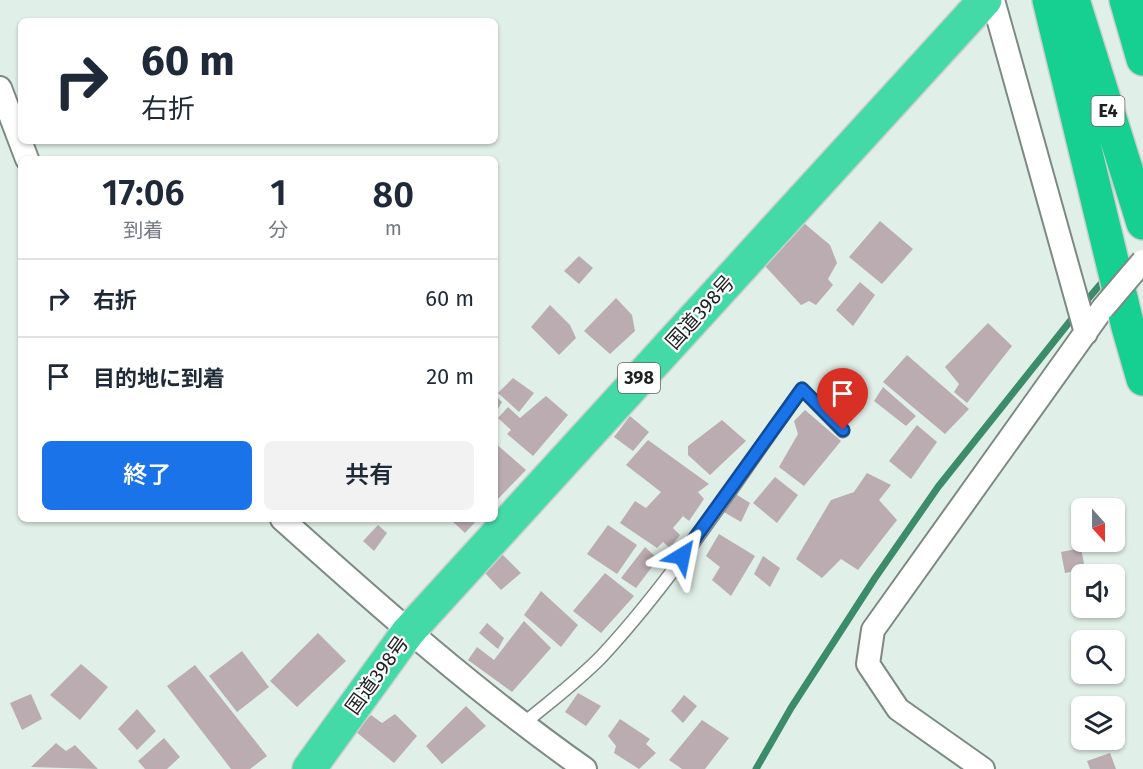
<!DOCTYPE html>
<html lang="ja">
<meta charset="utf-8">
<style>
:root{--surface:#fff;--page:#f2f2f3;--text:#1f2937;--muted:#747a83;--line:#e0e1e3;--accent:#1a73e8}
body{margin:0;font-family:"Fira Sans","Noto Sans JP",sans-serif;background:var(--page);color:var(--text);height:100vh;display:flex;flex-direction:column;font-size:22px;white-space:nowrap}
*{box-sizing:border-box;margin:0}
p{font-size:20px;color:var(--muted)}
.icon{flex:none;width:33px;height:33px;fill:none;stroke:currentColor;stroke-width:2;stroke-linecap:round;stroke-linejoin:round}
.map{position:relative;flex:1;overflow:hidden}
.drawer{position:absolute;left:18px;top:156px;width:480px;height:366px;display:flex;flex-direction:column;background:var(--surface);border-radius:9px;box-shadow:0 2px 4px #0004}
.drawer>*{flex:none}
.top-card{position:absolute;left:18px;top:18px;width:480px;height:126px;border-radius:9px;box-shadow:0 2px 4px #0004;background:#fff;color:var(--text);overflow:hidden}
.needle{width:39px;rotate:159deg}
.buttons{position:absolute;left:1071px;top:498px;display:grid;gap:12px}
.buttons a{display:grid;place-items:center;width:54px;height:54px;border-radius:9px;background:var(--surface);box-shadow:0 2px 4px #0004;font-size:30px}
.pin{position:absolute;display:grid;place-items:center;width:51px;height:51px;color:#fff;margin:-62px -26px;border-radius:50% 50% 50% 0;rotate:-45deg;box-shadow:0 0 6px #0007}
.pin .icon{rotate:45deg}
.me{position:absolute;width:66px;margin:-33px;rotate:35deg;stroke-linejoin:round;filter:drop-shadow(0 0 4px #0008)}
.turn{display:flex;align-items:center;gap:21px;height:126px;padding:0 24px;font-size:27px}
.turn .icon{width:78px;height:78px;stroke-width:2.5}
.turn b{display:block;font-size:42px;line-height:51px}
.eta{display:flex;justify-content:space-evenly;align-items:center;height:102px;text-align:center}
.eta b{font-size:36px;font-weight:600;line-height:42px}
.action{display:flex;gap:12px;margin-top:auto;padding:12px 24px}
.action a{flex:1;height:69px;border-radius:9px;background:var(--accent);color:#fff;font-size:24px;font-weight:600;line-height:69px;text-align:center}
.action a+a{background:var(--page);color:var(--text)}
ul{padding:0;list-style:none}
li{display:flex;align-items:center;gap:18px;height:78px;padding:0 24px;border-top:2px solid var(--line)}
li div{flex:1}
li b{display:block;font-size:22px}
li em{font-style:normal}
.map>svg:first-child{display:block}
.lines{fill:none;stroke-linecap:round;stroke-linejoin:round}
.stream{stroke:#3c8c6a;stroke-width:7}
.building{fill:#bbacb1}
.service-casing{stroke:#7d8a83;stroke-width:15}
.minor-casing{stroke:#7d8a83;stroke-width:26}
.trunk-casing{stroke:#cdcece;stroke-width:36}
.motorway-casing{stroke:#cdcece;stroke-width:36}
.service{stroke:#fff;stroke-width:12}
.minor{stroke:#fff;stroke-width:22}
.trunk{stroke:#44daa7;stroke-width:33}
.motorway{stroke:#16d091;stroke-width:33}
.minor-bridge-casing{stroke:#7d8a83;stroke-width:26;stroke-linecap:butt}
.minor-bridge{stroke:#fff;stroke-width:22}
.route-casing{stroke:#114b97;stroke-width:15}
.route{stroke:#1a73e8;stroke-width:10}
.labels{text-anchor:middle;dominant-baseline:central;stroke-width:4.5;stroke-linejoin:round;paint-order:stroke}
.shield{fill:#fff;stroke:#5f6462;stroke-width:1.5}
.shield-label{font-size:18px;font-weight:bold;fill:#1b211e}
.street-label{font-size:20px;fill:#1b211e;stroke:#fff}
</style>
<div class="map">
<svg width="1143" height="769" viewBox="0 0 1143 769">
<rect width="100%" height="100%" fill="#e0efe7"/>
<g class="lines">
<path class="stream" d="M1082 306 1104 280
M756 769 791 708 875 578 938 487 1075 315"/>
</g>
<path class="building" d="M798 218 830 245 837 263 828 279 833 285 816 305 809 301 801 305 764 265Z
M880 221 913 249 882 284 849 257Z
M579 256 593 268 579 284 564 271Z
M860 282 875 295 853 326 836 310Z
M616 298 632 315 635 331 610 354 584 331Z
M550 305 570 325 576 338 559 355 531 327Z
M988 323 1012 346 967 403 954 392 959 384 945 367Z
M907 355 969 409 945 434 883 382Z
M513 378 534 393 519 412 498 393Z
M883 387 916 416 906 426 874 401Z
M495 395 502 402 495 414Z
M546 396 568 415 533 456 507 434 511 430 498 418 508 407 520 418Z
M805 410 841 441 804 486 779 467 798 434 794 421Z
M630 416 649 432 633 451 614 437Z
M722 420 746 441 710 475 688 455V446Z
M917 425 937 442 911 479 889 461Z
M648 440 709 484 698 492 704 499 689 521 683 516 673 528 680 535 670 548 663 542 657 548 620 523 635 501 646 508 661 492 626 465Z
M495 443 526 470 495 502Z
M867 473 891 485 879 500 897 520 858 570 841 559 822 578 796 559 831 500 854 492Z
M775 477 798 495 777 523 753 503Z
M734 493 750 503 741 522 722 511Z
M450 519H478L465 533Z
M378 525 387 533 374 551 363 541Z
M608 525 637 545 617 574 587 554Z
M719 534 755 556 731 596 712 580 720 567 706 556Z
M645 547 658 559 636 588 621 578Z
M1081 548 1085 569 1065 573 1061 552Z
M502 554 521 573 501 590 485 573Z
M763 556 780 568 770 587 754 574Z
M605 573 634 596 601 633 573 611Z
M541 591 578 625 561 647 524 615Z
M524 621 551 648 512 692 468 660 477 647 494 660Z
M487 623 504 638 498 649 479 633Z
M318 633 346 661 297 707 270 681Z
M242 651 269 687 237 712 209 676Z
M81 664 108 687 80 720 50 695Z
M195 665 267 756 250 769H231L167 686Z
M578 693 601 706 586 726 565 712Z
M31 694 42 719 22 730 10 703Z
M684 695 697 706 683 723 671 711Z
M466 706 486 726 442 764 426 746Z
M137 709 156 731 137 750 118 729Z
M395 714 417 736 394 763 355 731 371 715 382 723Z
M620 719 650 739 646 744 656 753 639 769 614 753 616 746 608 736Z
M702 720 729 738 705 769H682L669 760Z
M164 738 180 757 167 769H145L138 761Z
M56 743 66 751 75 745 98 769 31 767Z
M1110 753 1116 769H1090L1087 761Z"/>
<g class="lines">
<g class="service-casing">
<path id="service" d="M522 725C548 703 578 681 602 656 677 575 737 479 802 389L843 431"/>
</g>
<g class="minor-casing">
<path id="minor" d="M993 0 1086 333
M0 88 27 159
M282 519C380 607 477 693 585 769
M983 769 898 709 868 664 873 630 1103 308"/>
</g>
<g class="trunk-casing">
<path id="trunk" d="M309 769 408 632 985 0"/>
</g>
<g class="motorway-casing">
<path id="motorway" d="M1049 0 1128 327 1143 379
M1073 0 1143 223
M1126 0 1143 59"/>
</g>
<use href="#service" class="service"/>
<use href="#minor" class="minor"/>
<use href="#trunk" class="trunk"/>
<use href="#motorway" class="motorway"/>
<g class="minor-bridge-casing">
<path id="minor-bridge" d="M1103 308 1143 261"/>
</g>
<use href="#minor-bridge" class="minor-bridge"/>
</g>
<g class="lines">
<g class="route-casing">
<path id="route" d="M682 556 802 389 843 430"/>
</g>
<use href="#route" class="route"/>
</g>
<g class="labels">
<g class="shield">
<rect x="1091.5" y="96" width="33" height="30" rx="4.5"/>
<rect x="618" y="363" width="42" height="30" rx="4.5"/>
</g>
<g class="shield-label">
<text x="1108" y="111">E4</text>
<text x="639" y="378">398</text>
</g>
<g class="street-label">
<text transform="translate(700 312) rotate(-48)">国道398号</text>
<text transform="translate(377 675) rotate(-54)">国道398号</text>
</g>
</g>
</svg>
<div class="buttons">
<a><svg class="needle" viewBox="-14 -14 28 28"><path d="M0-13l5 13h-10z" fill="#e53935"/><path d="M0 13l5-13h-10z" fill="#747a83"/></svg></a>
<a><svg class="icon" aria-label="sound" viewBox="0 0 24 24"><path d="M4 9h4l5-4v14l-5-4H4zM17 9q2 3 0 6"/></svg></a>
<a><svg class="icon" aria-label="search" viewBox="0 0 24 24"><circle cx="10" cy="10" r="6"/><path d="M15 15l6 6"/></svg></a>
<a><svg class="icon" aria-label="layers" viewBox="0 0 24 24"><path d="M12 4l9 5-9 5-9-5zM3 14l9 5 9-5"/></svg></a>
</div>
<div class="pin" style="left:843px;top:430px;background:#d93025"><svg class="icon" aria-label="arrive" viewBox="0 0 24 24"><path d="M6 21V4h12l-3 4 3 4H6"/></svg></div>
<svg class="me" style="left:682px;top:556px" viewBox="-20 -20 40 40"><path d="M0-17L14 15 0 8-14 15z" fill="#1a73e8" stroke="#fff" stroke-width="4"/></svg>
<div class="top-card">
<div class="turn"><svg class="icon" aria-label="right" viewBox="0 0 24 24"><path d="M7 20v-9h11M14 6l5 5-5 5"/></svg><div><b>60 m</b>右折</div></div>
</div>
<section class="drawer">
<div class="eta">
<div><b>17:06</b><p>到着</p></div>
<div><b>1</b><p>分</p></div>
<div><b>80</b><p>m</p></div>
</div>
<ul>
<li><svg class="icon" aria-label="right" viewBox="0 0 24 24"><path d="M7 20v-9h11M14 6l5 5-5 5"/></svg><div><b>右折</b></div><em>60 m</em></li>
<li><svg class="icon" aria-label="arrive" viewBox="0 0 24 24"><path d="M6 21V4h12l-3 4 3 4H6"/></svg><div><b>目的地に到着</b></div><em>20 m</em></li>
</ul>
<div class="action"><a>終了</a><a>共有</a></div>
</section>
</div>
